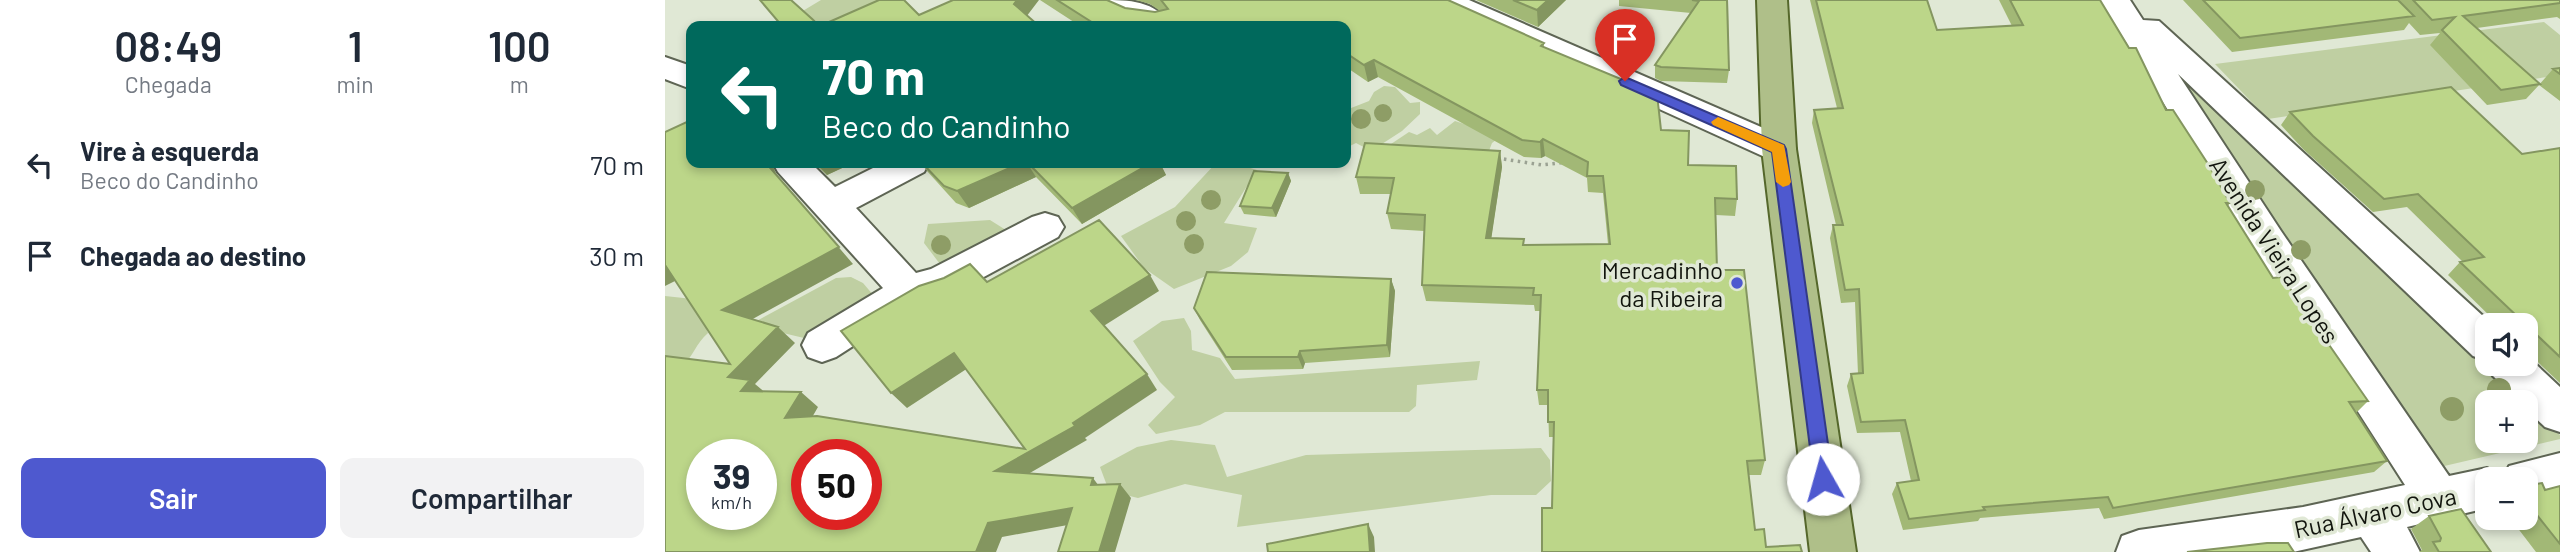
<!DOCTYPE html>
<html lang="pt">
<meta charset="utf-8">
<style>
:root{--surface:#fff;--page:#f2f2f3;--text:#1f2937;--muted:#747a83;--accent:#4e59cf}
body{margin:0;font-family:Barlow,sans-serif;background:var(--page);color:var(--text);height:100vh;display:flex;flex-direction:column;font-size:26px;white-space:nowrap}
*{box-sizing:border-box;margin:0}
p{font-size:23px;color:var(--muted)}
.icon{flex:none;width:38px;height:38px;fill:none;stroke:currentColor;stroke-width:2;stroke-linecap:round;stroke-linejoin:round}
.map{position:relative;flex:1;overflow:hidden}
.drawer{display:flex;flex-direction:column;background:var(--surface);width:665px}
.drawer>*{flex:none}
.hud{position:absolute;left:21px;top:21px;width:665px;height:147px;border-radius:14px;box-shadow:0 4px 10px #0003;background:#00695c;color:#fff;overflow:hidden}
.controls{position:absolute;left:1810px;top:313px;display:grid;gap:14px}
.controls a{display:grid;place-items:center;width:63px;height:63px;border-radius:14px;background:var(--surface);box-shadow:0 4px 10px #0003;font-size:35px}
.speed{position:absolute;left:21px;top:439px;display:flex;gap:14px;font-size:35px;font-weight:700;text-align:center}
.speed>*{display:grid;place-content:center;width:91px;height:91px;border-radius:50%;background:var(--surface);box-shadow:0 4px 10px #0003;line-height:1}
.speed small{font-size:18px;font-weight:400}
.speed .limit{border:10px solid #d22;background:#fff;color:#111}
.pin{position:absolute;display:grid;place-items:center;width:60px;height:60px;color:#fff;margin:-72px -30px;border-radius:50% 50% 50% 0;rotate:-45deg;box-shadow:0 0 7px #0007}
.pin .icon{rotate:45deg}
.me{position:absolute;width:77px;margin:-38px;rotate:353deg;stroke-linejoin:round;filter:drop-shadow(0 0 5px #0008)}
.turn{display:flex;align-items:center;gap:24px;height:147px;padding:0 21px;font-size:32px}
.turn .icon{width:91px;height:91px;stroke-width:2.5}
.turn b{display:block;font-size:49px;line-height:60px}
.eta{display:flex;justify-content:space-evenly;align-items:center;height:119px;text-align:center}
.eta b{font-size:42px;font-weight:600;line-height:49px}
.button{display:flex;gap:14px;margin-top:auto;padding:14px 21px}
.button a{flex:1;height:80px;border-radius:14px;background:var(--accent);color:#fff;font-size:28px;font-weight:600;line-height:80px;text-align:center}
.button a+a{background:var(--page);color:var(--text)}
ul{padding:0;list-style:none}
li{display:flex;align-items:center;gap:21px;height:91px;padding:0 21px}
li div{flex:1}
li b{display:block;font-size:26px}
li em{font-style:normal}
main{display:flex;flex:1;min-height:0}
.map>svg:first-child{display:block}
.green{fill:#bfcfa2;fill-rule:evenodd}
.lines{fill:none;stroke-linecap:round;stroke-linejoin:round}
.minor-casing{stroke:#5e6554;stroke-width:4}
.major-casing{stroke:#55672b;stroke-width:4}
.path{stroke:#9ba293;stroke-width:3.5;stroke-dasharray:2.5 4.5;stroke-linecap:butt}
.minor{fill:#fff;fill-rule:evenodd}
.major{fill:#afbf89;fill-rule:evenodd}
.tree{fill:#8e9d66}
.wall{fill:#a2b876}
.shaded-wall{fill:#849660}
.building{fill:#bcd689;stroke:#849660;stroke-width:2;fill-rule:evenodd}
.route{fill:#4e59cf;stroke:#333a87;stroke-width:2}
.slow{fill:#f59e0b}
.poi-dot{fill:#4e59cf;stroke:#e0e8d5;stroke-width:2.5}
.labels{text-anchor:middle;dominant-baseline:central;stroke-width:7;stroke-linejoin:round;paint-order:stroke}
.street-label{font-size:24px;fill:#11140d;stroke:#e0e8d5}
.poi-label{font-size:24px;fill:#11140d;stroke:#e0e8d5;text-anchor:end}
</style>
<main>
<section class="drawer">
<div class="eta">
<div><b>08:49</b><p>Chegada</p></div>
<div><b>1</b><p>min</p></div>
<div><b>100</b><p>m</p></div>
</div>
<ul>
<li><svg class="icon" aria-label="left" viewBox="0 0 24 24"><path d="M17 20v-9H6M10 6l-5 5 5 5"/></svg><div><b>Vire à esquerda</b><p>Beco do Candinho</p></div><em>70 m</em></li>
<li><svg class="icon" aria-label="arrive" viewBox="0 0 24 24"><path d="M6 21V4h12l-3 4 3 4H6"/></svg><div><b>Chegada ao destino</b></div><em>30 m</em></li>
</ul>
<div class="button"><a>Sair</a><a>Compartilhar</a></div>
</section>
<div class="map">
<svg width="1895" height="552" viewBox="0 0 1895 552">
<rect width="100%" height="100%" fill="#e0e8d5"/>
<path class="green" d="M156 0H239L160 26 136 12Z
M1879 22 1895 35V75L1603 119 1550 64Z
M1492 47 1598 146 1895 435V439L1775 467ZM1822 402H1860V441H1822Z
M719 86 730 87 745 103 755 102V114L737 131 706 151 691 143 681 148V110L704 101 709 92Z
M790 121 836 136 827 143 822 156 711 154 744 132 752 135 765 128 772 135Z
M551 163H569L592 170 559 223 592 228 583 252 566 266 509 289 479 268 456 236 510 207Z
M325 220 352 237 278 268 259 243 263 224Z
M186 277 198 283 209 296 159 330 139 338 84 325 171 278Z
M0 296 37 300V317L43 333C31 343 28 357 16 368L0 365Z
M519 318 526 331 527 350 555 358 570 379 815 361 812 380 752 385 751 406 744 412H560L535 425 491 434 483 425 510 397 495 382 468 341 497 321Z
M506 440 550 445 562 477 641 455 876 448 885 460 886 481 871 495H826L572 527 577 495 520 484 473 498 444 491 435 467 472 447Z"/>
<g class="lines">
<g class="minor-casing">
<path id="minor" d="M437 0C464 0 490 0 507 26 480 27 454 25 437 0Z
M764 0H804L1126 140 1131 149 1126 158 1114 161 1102 158 768 6Z
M1435 0H1465L1478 20 1494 21 1829 326H1822V361L1808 356 1513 74 1616 231 1784 476 1822 468 1839 477 1844 466 1895 453V493L1860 500V480H1822V508L1742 527 1755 552H1706L1696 537 1628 552H1451L1457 536 1474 530 1638 507 1740 485 1590 251Z
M0 57 26 66V89L0 79Z
M108 163H146L170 187 218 163H264L259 172 191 208 251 273 266 269 367 217 380 213 393 217 399 227 393 237 291 292 258 301 171 357 157 362 143 357 137 345 143 333 218 288 113 172Z
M1860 354 1895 387V432L1880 427 1860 408V402H1855L1828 376 1822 364H1860Z"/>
</g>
<g class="major-casing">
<path id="major" d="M1092 0H1122L1131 149 1191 552H1145L1097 149Z"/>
</g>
<path class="path" d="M832 158 877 165 902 162"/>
<use href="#minor" class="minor"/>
<use href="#major" class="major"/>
</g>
<g class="tree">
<circle cx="718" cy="113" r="9"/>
<circle cx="696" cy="119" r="10"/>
<circle cx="1590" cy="190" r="10"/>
<circle cx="546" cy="200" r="10"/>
<circle cx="521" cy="221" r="10"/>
<circle cx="529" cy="244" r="10"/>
<circle cx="276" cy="245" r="10"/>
<circle cx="1636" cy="250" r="10"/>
<circle cx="1834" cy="390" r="12"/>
<circle cx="1787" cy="409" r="12"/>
</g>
<path class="wall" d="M375 0H442L460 8 490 12 495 11 485 4 471 0H783L879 43V47L996 130 1023 165 1072 199 1070 216 1051 215 1052 270 1100 460 1096 475H1084L1090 530 1101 547 1137 552H877L887 508 888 437H884L883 405H874L872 390 875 311H870L869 305 761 301 757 285 759 231 726 229 722 213 726 194H695L691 177 835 151 837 167 826 238 859 245 943 244 938 193 923 192 922 178 880 156 876 158 859 157 713 77 703 82 681 67V26H415Z
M811 0H901L873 27Z
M954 0H1063L1064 70 1062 83 996 81 990 78V65L1026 13 954 6Z
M1145 0H1262L1272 30 1347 26 1334 0H1435L1501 110 1565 203 1563 206 1608 278 1703 401 1691 413 1722 461 1709 472 1439 519 1434 508 1315 518 1313 521 1238 530 1227 494 1232 483 1246 481 1235 432 1192 433 1182 386 1186 374H1193L1190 302 1176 303 1165 238 1168 225H1171L1147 123 1149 110 1172 108Z
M1518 0H1733L1734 1 1735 0H1895V19L1892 17 1812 28 1875 84 1861 99 1822 105 1765 45 1775 33 1755 35 1744 23 1739 30 1567 52Z
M1895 68V101L1874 85 1888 69Z
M1625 112 1857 154 1895 148V383L1860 350V326H1835L1783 275 1795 262H1798L1742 207 1708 212 1638 149 1616 125Z
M149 163H188L162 175Z
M256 163H500L496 165 501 175 417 224 371 177 304 208 291 203 262 171Z
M623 173 626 181 611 217 579 214 575 206Z
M726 279 730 291 725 357 640 363 638 369 567 370 535 320 529 308Z
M1860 486 1880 490 1895 486V552H1871L1845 518H1860Z
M1764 516 1826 552H1754L1757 550 1746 529Z"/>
<path class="shaded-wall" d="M352 0H374L358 21 349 4Z
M883 0H901L873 27 872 10Z
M709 60 713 77 703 82 699 65Z
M878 139 880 156 876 158 875 142Z
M835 151 837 167 824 254 821 238Z
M101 163H107L111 174 188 264 75 326 57 310Z
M151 163H188L162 175Z
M356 163H362L371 177 304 208 292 191Z
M477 163H500L496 165 501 175 417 224 407 208Z
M623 173 626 181 611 217 607 208Z
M0 263 16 278 0 286Z
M485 275 494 291 437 327 426 311Z
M726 279 730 291 725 357 722 345Z
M113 327 130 343 90 384 103 395 76 391 63 377Z
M635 351 640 363 638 369 633 357Z
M289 353 303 368 242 408 226 393Z
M482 374 492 390 420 438 422 440 344 485 330 471 408 423Z
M136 392 153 407 138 433 120 418Z
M428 478 439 493 426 485Z
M455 484 466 498 450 552H434Z
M407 508 419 522 337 537 331 552H311L323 523Z
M703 524 709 537 710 552H705Z"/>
<path class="building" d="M95 0H126L155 26 214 0H239L254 15 288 0H352L349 4 374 26H117Z
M392 0H442L460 8 490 12 503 9 496 0H783L879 43 876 46 992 94 996 130 1024 131 1023 165 1071 166 1072 199 1050 198 1052 270H1079L1100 460 1082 461 1090 530 1099 529 1101 547 1135 545 1137 552H877V508H887L889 422H883V390H872L876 295H868L869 288 757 285 760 215 722 213 729 178 691 177 700 143 835 151 821 238 859 239 858 245 945 244 938 176H922L923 162 878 139 875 142 857 140 709 60 699 65 681 53V26H433Z
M848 0H883L872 10Z
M1027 0H1062L1064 70 996 67 990 65 1034 1Z
M1151 0H1262L1272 30 1358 25 1345 0H1435L1464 48H1471L1501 110H1508L1545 167 1565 203H1561L1608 278 1617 277 1703 401 1684 402 1722 461 1448 508 1443 497 1318 507 1320 510 1244 519 1232 483 1254 480 1240 420 1196 422 1186 374 1198 373 1194 289 1180 290 1168 225H1178L1149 110 1178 108Z
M1538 0H1733L1749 16 1575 38Z
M1748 0H1895V3L1798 16 1875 84 1836 90 1777 30 1790 17 1767 20Z
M1895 68V74L1888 69Z
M1786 87 1857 154 1895 148V357L1795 262 1819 257 1753 194 1719 199 1648 136 1625 112Z
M26 120V163H101L174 247 57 310 113 327 63 377 85 380 76 391 136 392 120 418 152 416 360 449 289 353 226 393 176 331 254 286 279 278 305 264 322 282 434 220 485 275 426 311 482 374 408 423 410 426 330 471 428 478 426 485 455 484 434 552H393L407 508 323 523 311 552H0V356L65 364 0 265V132ZM37 455H96V514H37ZM142 455H201V514H142Z
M257 163H356L292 191 279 186Z
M363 163H486L407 208Z
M589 171 623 173 607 208 575 206Z
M542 272 726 279 722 345 635 351 633 357H561L529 308Z
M1877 483 1880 490 1895 486V544L1860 500V486Z
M1796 509 1826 552H1774L1768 542 1775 541 1776 538 1764 516Z
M703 524 705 552H603L602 544Z
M1602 543H1623L1629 552H1522Z"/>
<path class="route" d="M960 77 1119 145 1121 149 1168 479 1165 485 1158 487 1152 485 1149 479 1107 152 956 85 954 81Z"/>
<path class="slow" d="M1053 117 1119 145 1126 182 1124 185 1118 187 1111 182 1107 152 1048 125 1046 122Z"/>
<circle class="poi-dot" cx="1072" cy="283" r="7"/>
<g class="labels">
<g class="street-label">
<text transform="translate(1610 250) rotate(57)">Avenida Vieira Lopes</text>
<text transform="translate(1710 512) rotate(-12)">Rua Álvaro Cova</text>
</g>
<g class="poi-label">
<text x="1058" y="269">Mercadinho<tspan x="1058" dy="28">da Ribeira</tspan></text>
</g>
</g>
</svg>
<div class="controls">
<a><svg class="icon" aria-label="sound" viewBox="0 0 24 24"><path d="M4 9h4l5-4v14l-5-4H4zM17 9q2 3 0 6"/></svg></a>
<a>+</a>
<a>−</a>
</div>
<div class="speed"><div>39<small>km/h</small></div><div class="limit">50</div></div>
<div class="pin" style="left:960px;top:81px;background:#d93025"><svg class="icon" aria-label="arrive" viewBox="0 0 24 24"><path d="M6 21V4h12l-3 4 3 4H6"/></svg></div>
<svg class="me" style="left:1158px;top:479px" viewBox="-20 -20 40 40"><circle r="19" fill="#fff"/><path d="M0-13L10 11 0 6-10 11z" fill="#4e59cf"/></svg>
<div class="hud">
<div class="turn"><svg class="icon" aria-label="left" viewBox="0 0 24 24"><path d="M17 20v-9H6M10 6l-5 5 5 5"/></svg><div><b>70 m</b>Beco do Candinho</div></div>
</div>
</div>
</main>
